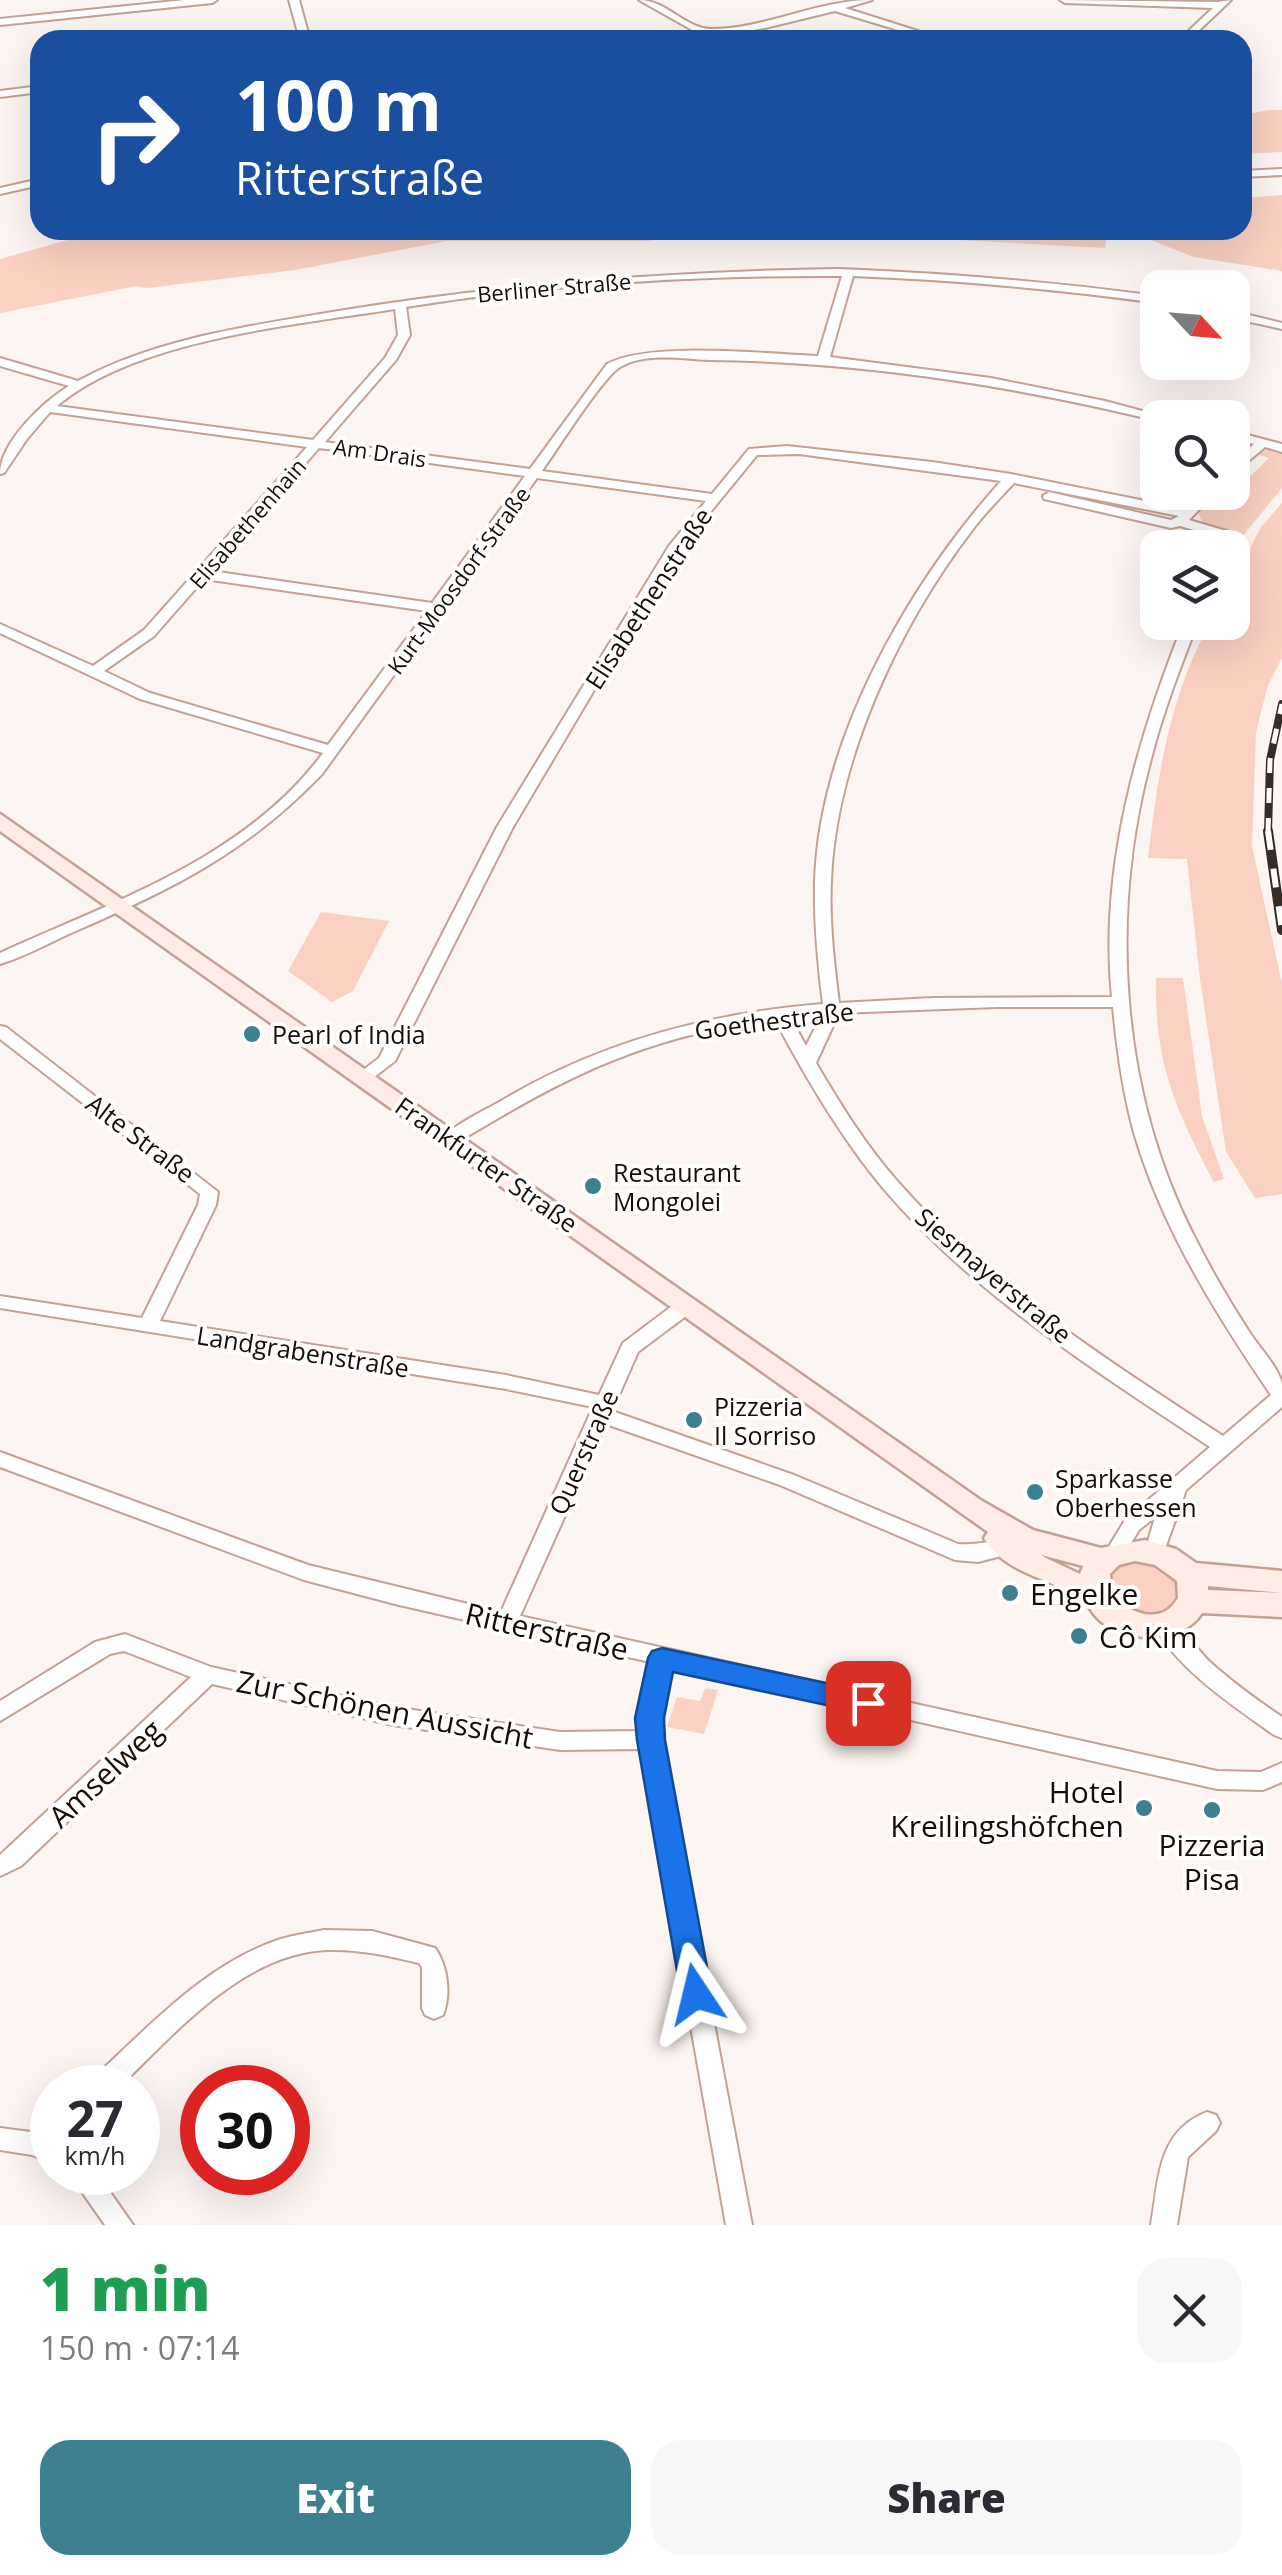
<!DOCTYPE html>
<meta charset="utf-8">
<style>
:root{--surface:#fff;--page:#f7f7f7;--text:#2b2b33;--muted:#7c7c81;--accent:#3d8190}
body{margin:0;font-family:"Open Sans",sans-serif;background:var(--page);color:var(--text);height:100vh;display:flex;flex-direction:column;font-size:38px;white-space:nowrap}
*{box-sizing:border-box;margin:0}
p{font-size:32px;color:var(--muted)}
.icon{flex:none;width:55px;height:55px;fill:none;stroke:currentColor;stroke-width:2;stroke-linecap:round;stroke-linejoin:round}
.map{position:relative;height:2225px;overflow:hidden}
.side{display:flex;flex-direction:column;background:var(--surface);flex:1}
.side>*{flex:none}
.guide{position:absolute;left:30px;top:30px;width:1222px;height:210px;border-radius:30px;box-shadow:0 10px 40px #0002;background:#1a4fa0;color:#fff;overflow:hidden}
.needle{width:65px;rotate:116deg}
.buttons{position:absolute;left:1140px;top:270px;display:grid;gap:20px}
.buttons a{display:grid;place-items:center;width:110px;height:110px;border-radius:20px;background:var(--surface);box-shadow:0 10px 40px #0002;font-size:50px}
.speed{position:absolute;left:30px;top:2065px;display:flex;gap:20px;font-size:50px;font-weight:700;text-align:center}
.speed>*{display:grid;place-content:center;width:130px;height:130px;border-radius:50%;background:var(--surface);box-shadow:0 10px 40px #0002;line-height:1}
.speed small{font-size:25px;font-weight:400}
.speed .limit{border:15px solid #d22;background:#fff;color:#111}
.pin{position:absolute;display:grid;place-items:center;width:85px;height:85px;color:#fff;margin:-42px;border-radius:20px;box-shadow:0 5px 15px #0006}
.me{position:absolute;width:110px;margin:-55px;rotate:350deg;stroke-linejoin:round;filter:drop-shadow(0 0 8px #0008)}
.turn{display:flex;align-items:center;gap:35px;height:210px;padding:0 40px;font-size:45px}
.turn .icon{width:130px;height:130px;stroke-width:2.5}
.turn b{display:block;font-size:70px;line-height:85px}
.round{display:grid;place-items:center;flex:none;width:105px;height:105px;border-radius:30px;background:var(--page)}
.summary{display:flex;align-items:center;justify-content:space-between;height:170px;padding:0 40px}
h1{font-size:60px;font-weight:800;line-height:75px;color:#1e9e55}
.button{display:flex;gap:20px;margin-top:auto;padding:20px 40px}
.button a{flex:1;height:115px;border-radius:30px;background:var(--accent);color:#fff;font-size:40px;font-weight:800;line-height:115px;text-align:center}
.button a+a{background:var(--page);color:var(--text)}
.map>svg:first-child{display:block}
.green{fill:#f9d0c1}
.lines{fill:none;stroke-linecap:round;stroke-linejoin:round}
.street-casing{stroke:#c5a194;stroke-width:4}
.secondary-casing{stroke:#c5a194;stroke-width:5}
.street{fill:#fff;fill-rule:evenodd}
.secondary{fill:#ffece4;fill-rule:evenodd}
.rail-far1-casing{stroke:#362b26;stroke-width:8}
.rail-casing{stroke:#362b26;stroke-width:10}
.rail-far1{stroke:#fff;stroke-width:5;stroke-dasharray:15;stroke-linecap:butt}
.rail{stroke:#fff;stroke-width:6;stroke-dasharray:19;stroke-linecap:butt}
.route{fill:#1a73e8;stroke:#114b97;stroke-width:2.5}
.poi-dot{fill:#3d8190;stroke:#fff;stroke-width:4}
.labels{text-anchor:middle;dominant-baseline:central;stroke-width:8;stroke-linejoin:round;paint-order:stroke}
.far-street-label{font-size:22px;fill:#180c07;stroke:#fff}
.street-label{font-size:25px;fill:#180c07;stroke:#fff}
.poi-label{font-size:25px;fill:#180c07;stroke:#fff;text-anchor:start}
.near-poi-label{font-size:30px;fill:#180c07;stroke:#fff;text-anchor:start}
.near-street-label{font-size:30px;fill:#180c07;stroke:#fff}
</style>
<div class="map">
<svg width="1282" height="2225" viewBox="0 0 1282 2225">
<rect width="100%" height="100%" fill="#fdf5f2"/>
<path class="green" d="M1268 110H1282V152L1243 154V115Z
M1282 195V271L1194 257 1135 234 1150 230H1242L1243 198Z
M103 230H1108L1105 248 867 235 717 234 646 241H447L295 270 148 288 136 286 0 313V259Z
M1269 449 1282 451V488L1242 537 1202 522 1198 511 1209 499 1223 503 1269 458 1257 454Z
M1282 503V658L1268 685 1256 732 1252 846 1282 984V1194L1255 1198 1226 1152 1200 979 1187 859 1148 858C1158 774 1169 697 1210 623L1232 622 1233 580 1261 527Z
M321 912 389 921 353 991 332 1002 288 971Z
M1156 978H1183L1202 1116 1224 1179 1214 1182C1175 1110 1154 1060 1156 978Z
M1142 1560C1163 1565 1182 1578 1176 1602 1153 1623 1130 1613 1109 1595V1573L1128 1561Z
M705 1688 718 1690 704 1734 667 1727 677 1697 700 1701Z"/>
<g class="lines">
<g class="street-casing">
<path id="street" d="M185 0H217L212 3 0 25V19Z
M289 0H299L310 40H300Z
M639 0C666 0 685 28 710 29 766 29 817 0 872 0L845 8 946 40H931L835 11 765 28 708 37 633 40 694 31Z
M1060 0 1218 2 1231 0 1189 40H1179L1213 8 1065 3Z
M40 86V92L0 97V91Z
M1282 169V175L1242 177V171Z
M40 179V185L0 194V188Z
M839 269C946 273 1051 282 1158 296V303C1056 289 955 280 853 276L830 357 991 378 1105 401 1168 418H1158V421C1010 385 862 362 710 360 683 359 645 352 620 367 603 377 557 450 542 471L712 494 749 449 787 446 932 462 1011 474 1185 509 1202 492H1216L1189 520 1240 535 1242 538 1237 555 1232 556V548H1226L1228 540 1180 526 1171 528 1044 499 1043 496 1049 492 1171 520 1179 516 1014 483C1000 498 985 513 973 529 900 624 836 759 831 880 829 922 834 962 839 1003L933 998 1112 997C1099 869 1137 739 1184 622H1198C1180 668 1163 712 1151 759 1109 914 1120 1090 1193 1234 1210 1268 1229 1301 1250 1333 1259 1347 1279 1368 1282 1384 1282 1391 1282 1400 1282 1407L1186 1490 1162 1557 1155 1560 1148 1557 1145 1552 1155 1517 1139 1530 1122 1558 1115 1561 1108 1558 1105 1553 1125 1520 1210 1447C1095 1370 974 1295 883 1188 843 1140 810 1085 780 1029 757 1018 738 1025 713 1030 616 1050 542 1091 458 1142L452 1144 443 1138C458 1122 482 1112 501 1101 600 1042 709 1013 823 1004 818 964 814 923 815 882 819 740 908 585 1001 481L799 454 757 455 681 548 619 648 513 827 395 1061 369 1081H357L354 1077 379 1058 497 827 669 546 706 501 537 478 322 774C246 853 176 887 78 930 52 941 27 956 0 964V953C114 901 246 858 323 753L140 699 0 633V624L93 666 144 630 307 447 50 412 27 439 4 473 0 474C0 442 43 402 69 386L0 366V358L78 381C153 340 242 327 326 313 496 285 666 271 839 269ZM842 276 818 356C766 354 650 341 607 364L530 469 325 442 396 360 410 335 406 307C550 284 696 275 842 276ZM395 309 398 335 385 358 313 440 57 406C136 339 295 325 395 309ZM319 448 525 476 432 603 211 571ZM204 579 427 611 328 745 150 693 104 671 154 636ZM997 1007H1113C1117 1050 1123 1094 1135 1136 1163 1230 1216 1314 1271 1395L1223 1436C1108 1360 989 1286 898 1182 866 1146 840 1104 816 1063L839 1013ZM822 1014 806 1046 793 1022 784 1018Z
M1232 311 1282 323V329L1232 318Z
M1232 431 1282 444V452L1265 447 1232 475V464L1254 444 1232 439Z
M0 1026 6 1027 218 1192 216 1205 160 1321 506 1375 599 1395 623 1343 680 1300H694L696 1305 694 1310 638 1352 612 1411 794 1475 958 1544C978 1546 1001 1538 1017 1542L1020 1547 1017 1552 978 1562 955 1560 780 1485 606 1424 520 1616 1217 1771 1261 1772 1282 1763V1782L1263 1790 1217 1789 671 1666 661 1718 665 1763 752 2225H726L642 1749 560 1750 393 1725 212 1684 21 1866 0 1876V1855L191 1677 124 1651 110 1654 0 1721V1701L95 1642 125 1634 211 1667 393 1707 560 1732 640 1731 639 1718 650 1662 399 1605 304 1580 0 1467V1452L308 1565 501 1612 593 1407 506 1389 0 1308V1296L142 1318 198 1205 200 1194 0 1039Z
M1164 1617C1181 1623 1196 1649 1210 1662 1233 1683 1257 1700 1282 1717V1738L1274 1735C1231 1704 1181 1672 1153 1625L1156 1619Z
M324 1930 372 1931 435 1948C448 1966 451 1995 443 2015L434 2019 425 2015 422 2008V1967L419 1963C389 1956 360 1949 328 1950 242 1953 175 2034 118 2088H88L91 2080C148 2028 204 1965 278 1940 293 1935 309 1933 324 1930Z
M1207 2112 1216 2115 1220 2123 1216 2131 1188 2157 1177 2225H1151C1159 2180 1157 2131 1207 2112Z
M52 2118V2164L32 2155 0 2150V2128L31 2132 43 2121Z
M68 2172H96L133 2225H105Z"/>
</g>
<g class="secondary-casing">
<path id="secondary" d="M0 814 982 1501 1033 1530 1101 1548 1145 1540 1176 1549 1196 1563 1282 1571V1593L1208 1586V1590L1282 1593V1617L1202 1613C1182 1644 1131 1643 1103 1623 1094 1617 1090 1606 1082 1600 1052 1577 1005 1575 984 1538L988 1532 0 831ZM1041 1555 1083 1566 1080 1574 1046 1558ZM1135 1561 1155 1565 1177 1581 1178 1598C1162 1626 1130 1614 1112 1595L1110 1574 1119 1565Z"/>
</g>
<use href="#street" class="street"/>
<use href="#secondary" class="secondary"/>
<g class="rail-far1-casing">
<path id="rail-far1" d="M1268 833 1270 760 1282 704"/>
</g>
<g class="rail-casing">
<path id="rail" d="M1268 831 1282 930"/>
</g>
<use href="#rail-far1" class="rail-far1"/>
<use href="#rail" class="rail"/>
</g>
<path class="route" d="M662 1648 868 1692 878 1695 882 1703 878 1711 868 1714 673 1672 664 1718 665 1740 712 1994 708 2004 696 2008 685 2004 681 1994 637 1740 635 1718 648 1658 652 1651Z"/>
<g class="poi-dot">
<circle cx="252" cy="1034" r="10"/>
<circle cx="593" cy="1186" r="10"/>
<circle cx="694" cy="1420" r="10"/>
<circle cx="1035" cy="1492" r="10"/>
<circle cx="1010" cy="1593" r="10"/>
<circle cx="1079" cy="1636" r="10"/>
<circle cx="1144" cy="1808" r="10"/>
<circle cx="1212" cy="1810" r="10"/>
</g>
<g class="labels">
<g class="far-street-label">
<text transform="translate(554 287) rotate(-5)">Berliner Straße</text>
<text transform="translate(380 452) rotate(8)">Am Drais</text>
<text transform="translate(247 523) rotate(-49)">Elisabethenhain</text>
<text transform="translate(458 580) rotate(-54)">Kurt-Moosdorf-Straße</text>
</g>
<g class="street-label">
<text transform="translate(648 598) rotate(-57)">Elisabethenstraße</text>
<text transform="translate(774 1020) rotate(-7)">Goethestraße</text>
<text transform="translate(141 1138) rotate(37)">Alte Straße</text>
<text transform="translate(487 1164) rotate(35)">Frankfurter Straße</text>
<text transform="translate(994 1275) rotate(40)">Siesmayerstraße</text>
<text transform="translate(303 1351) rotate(9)">Landgrabenstraße</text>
<text transform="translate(583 1452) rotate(-66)">Querstraße</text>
</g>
<g class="poi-label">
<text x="272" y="1034">Pearl of India</text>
<text x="613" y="1172">Restaurant<tspan x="613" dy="29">Mongolei</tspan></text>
<text x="714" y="1406">Pizzeria<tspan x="714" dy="29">Il Sorriso</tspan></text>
<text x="1055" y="1478">Sparkasse<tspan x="1055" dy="29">Oberhessen</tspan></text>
</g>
<g class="near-poi-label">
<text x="1030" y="1593">Engelke</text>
<text x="1099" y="1636">Cô Kim</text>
<text x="1124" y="1791" text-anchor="end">Hotel<tspan x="1124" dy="34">Kreilingshöfchen</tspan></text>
<text x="1212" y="1844" text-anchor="middle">Pizzeria<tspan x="1212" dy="34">Pisa</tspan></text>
</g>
<g class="near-street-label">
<text transform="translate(547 1631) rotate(13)">Ritterstraße</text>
<text transform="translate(385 1709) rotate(11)">Zur Schönen Aussicht</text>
<text transform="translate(105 1773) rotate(-43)">Amselweg</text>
</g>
</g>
</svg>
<div class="buttons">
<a><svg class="needle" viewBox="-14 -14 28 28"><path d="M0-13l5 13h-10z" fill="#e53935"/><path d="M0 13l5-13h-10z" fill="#7c7c81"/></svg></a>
<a><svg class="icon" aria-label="search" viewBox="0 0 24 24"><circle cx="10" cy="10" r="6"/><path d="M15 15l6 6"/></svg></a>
<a><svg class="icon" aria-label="layers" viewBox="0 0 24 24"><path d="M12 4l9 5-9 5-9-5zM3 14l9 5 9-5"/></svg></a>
</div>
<div class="speed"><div>27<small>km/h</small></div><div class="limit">30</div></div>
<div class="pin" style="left:868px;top:1703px;background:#d93025"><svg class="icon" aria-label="arrive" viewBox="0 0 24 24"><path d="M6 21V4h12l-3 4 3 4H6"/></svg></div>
<svg class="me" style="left:696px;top:1994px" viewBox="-20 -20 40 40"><path d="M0-17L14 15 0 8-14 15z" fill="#1a73e8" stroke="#fff" stroke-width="4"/></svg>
<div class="guide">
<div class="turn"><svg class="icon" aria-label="right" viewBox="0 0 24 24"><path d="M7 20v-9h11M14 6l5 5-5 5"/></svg><div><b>100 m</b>Ritterstraße</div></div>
</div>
</div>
<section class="side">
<div class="summary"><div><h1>1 min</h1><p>150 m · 07:14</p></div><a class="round"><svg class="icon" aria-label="close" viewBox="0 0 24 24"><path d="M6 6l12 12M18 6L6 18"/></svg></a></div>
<div class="button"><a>Exit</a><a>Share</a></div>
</section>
